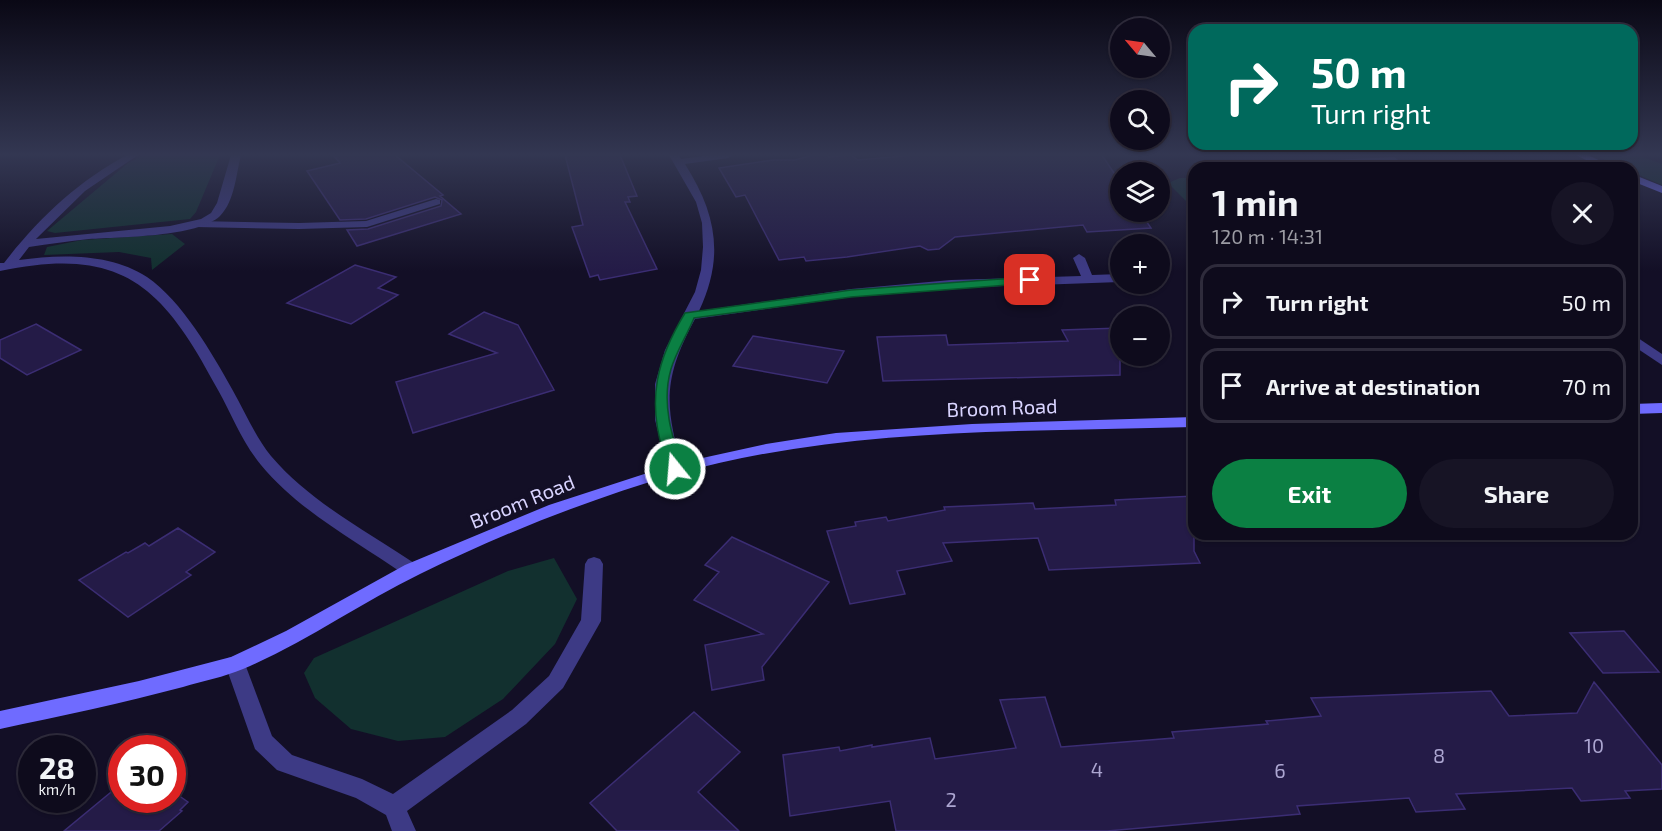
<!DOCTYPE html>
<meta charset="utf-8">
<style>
:root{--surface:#0e0b1c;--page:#171425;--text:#f1f3f6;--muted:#9b9ba3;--line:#2e2b3b;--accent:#0b8043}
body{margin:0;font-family:"Exo 2",sans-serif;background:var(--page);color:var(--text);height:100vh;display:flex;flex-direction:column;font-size:22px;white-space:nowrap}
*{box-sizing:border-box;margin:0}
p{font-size:20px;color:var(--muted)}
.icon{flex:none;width:33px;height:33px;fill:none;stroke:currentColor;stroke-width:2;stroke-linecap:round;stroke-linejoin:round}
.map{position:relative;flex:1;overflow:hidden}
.panel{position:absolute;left:1188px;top:162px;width:450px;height:378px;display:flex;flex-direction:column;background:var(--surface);border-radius:18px;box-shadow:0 2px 4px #0004,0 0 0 2px var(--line)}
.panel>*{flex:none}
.top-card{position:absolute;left:1188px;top:24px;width:450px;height:126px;border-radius:18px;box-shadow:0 2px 4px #0004,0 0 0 2px var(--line);background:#00695c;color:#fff;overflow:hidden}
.needle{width:39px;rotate:299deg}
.buttons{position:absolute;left:1110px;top:18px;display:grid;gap:12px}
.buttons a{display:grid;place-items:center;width:60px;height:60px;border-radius:50%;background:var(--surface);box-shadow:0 2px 4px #0004,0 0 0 2px var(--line);font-size:30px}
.speed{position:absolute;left:18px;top:735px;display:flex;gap:12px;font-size:30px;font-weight:700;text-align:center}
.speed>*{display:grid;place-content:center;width:78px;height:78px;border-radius:50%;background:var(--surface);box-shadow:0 2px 4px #0004,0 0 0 2px var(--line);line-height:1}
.speed small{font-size:15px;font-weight:400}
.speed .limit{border:9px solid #d22;background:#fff;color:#111}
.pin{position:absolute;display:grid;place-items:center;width:51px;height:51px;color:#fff;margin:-26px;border-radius:12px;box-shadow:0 3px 9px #0006}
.me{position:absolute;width:66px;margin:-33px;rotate:343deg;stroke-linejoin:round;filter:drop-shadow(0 0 4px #0008)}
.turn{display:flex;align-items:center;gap:21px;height:126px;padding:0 24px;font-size:27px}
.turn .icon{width:78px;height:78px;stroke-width:2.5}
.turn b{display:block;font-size:42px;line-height:51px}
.round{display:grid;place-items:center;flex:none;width:63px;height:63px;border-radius:32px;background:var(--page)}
.summary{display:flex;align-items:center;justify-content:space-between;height:102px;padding:0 24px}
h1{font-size:36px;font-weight:700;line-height:45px}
.action{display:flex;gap:12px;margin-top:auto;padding:12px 24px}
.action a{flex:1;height:69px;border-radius:36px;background:var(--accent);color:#fff;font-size:24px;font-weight:700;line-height:69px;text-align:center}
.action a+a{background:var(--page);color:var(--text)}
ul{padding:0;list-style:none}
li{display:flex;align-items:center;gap:18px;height:75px;margin:0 12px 9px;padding:0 12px;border:3px solid var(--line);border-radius:18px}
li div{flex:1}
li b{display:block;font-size:22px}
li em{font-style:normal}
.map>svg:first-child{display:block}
.green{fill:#12302f}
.building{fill:#241b47;stroke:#3b2d73;stroke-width:1.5}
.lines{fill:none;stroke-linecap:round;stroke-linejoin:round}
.lane{fill:#3d3a85;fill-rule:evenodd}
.street{fill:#3d3a85;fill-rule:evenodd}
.secondary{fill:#6f6bff;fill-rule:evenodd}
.route{fill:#0b8043;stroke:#07532c;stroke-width:1.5}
.labels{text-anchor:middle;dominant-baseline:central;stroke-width:6;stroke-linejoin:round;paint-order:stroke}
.street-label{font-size:20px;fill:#d9d4ff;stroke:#130f26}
.near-number-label{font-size:20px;fill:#aca6d1}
</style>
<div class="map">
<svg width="1662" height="831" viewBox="0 0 1662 831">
<rect width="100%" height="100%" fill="#130f26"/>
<path class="green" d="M144 155H220L196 212 190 219 55 233 47 231 128 163Z
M1594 155H1638L1662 164V185L1632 172V168H1623Z
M1180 178H1194V209L1168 183Z
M172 234 185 244 152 270 151 258 119 252 44 255 47 247 82 240Z
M554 558 577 599 555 644 503 699 445 737 398 741 351 729 315 698 304 673 314 658 508 571Z"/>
<path class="building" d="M333 155H395L443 195 440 196 461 214 357 246 347 230 368 229 441 206 442 200 435 197 366 219 340 220 307 171 340 163Z
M565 155H620L637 196 628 197 630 202H625L657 269 600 280 598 275 590 277 572 227 583 225Z
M813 155H827L829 157 851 155 858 160 914 155H1102L1120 182V212H1140L1151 228 1087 232 1083 225 955 237 939 249 928 250 920 246 847 257 806 261 804 257 779 260 745 195 736 197 719 168 773 160H795Z
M355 265 396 277 378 288 398 295 351 324 287 303Z
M484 312 518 325 554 390 413 433 396 382 497 353 449 334Z
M36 324 81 350 27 375 0 358V340Z
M1120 328V375L883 381 877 337 946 335 948 345 1068 341 1062 330Z
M753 336 844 351 827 383 733 366Z
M1194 496V551L1200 563 1049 570 1038 538 943 543 952 561 897 571 905 594 850 604 827 531 856 526 855 522 886 517 888 521 945 510 944 507 1033 503 1035 509 1116 505 1115 500Z
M178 528 215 552 186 572 191 575 128 617 79 580 126 552 128 553 145 543 149 546Z
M732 537 829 582 762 667 764 680 712 690 705 645 763 634 694 600 719 572 705 565Z
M1624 631 1659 672 1603 673 1570 633Z
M1594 682 1662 765V789L1625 791 1630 798 1581 801 1572 788 1456 794 1465 809 1416 812 1409 798 1297 806 1300 814 1107 831H896L890 801 790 816 783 755 839 747 840 751 872 745V747L930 738 935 759 1016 748 1000 700 1045 697 1061 747 1174 738 1172 732 1268 724 1266 721 1321 716 1311 698 1491 691 1509 716 1577 713Z
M694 712 740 752 698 792 739 831H617L590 803Z
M122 783V800H172V791L188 802 180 810 182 811 159 831H64Z"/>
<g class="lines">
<path class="lane" d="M436 199 440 200V204L367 227 299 229 196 227 190 224 196 221 299 223 366 221Z"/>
<path class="street" d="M127 155H138L85 191 36 239 170 226 201 219 211 213 217 203 231 155H241C236 174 235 201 220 216 198 237 120 237 89 239 69 241 49 244 29 247L19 260C60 254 111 253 147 277 182 301 212 353 232 389 245 412 255 436 271 456 310 502 368 532 417 565L420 570 417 575 411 577 405 575C356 541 299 511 261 465 242 442 232 415 218 390 163 286 122 245 0 271V263H4C38 219 78 181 127 155Z
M669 155H679L681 159 710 155H733L728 158 685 164C716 213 725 256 699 311L851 289 951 280 1081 276 1073 258 1079 254 1085 258 1092 275 1120 274V282L951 288 851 297 695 319C663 378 664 406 683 469L681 473H669L655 420V384L665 350 695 292 701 270 703 247 702 223 696 202Z
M1394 157 1409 168H1398L1392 163 1333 168 1328 163 1333 160Z
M1632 334 1662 354V365L1632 345Z
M594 557 600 559 603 564 601 621 563 688 526 724 407 811 416 831H392L386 815 356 798 277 770 255 749 225 664 228 658 235 656 242 658 245 664 272 736 292 755 362 779 393 794 512 710 549 676 581 620 585 564 588 559Z"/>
<path class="secondary" d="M1576 155H1588L1615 168H1602Z
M1632 174 1662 186V193L1632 181Z
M1662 403V413L1632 414V404Z
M1194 417V427C1025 432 840 427 677 474 589 499 502 534 420 574 360 603 305 643 243 669 224 677 203 681 183 687 123 703 61 716 0 729V711L139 681 231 657 286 631 405 565 549 505 675 464 766 444 836 433 972 424Z"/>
</g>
<linearGradient id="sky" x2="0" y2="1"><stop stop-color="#0a0815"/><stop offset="0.57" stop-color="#333752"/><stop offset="1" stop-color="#333752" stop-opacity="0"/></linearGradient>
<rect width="1662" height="271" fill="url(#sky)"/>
<path class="route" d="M1030 277 1036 280 1034 283 851 297 694 318C687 335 676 352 671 369 661 403 672 437 683 469L675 474C666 471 665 460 663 451 647 399 657 359 685 313L851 290Z"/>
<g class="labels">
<g class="street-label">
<text transform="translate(1002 407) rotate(-2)">Broom Road</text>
<text transform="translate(522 501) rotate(-22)">Broom Road</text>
</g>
<g class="near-number-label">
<text x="1594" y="745">10</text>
<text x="1439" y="755">8</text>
<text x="1097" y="769">4</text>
<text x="1280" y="770">6</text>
<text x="951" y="799">2</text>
</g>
</g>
</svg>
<div class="buttons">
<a><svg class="needle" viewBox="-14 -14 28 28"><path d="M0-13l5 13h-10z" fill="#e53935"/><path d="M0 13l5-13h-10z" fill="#9b9ba3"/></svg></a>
<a><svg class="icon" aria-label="search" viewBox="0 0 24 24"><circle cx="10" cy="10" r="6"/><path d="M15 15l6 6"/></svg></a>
<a><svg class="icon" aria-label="layers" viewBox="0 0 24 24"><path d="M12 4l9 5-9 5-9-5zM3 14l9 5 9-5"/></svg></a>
<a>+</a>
<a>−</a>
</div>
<div class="speed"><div>28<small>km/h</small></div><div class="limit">30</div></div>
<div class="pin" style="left:1030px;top:280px;background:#d93025"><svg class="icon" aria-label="arrive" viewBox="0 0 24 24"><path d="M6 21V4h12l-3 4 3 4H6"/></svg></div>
<svg class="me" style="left:675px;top:469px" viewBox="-20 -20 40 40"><circle r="17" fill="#0b8043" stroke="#fff" stroke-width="3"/><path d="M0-11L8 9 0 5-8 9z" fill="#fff"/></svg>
<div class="top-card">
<div class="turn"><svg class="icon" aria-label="right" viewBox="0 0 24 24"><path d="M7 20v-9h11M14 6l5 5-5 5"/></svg><div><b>50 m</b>Turn right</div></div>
</div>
<section class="panel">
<div class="summary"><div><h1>1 min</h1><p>120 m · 14:31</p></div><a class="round"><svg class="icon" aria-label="close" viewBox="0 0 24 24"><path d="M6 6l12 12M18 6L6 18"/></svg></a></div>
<ul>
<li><svg class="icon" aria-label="right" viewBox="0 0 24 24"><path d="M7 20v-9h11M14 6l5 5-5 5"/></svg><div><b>Turn right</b></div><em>50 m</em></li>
<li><svg class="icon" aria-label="arrive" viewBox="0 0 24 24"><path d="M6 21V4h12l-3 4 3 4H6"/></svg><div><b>Arrive at destination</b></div><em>70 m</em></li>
</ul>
<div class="action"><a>Exit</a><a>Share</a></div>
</section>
</div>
